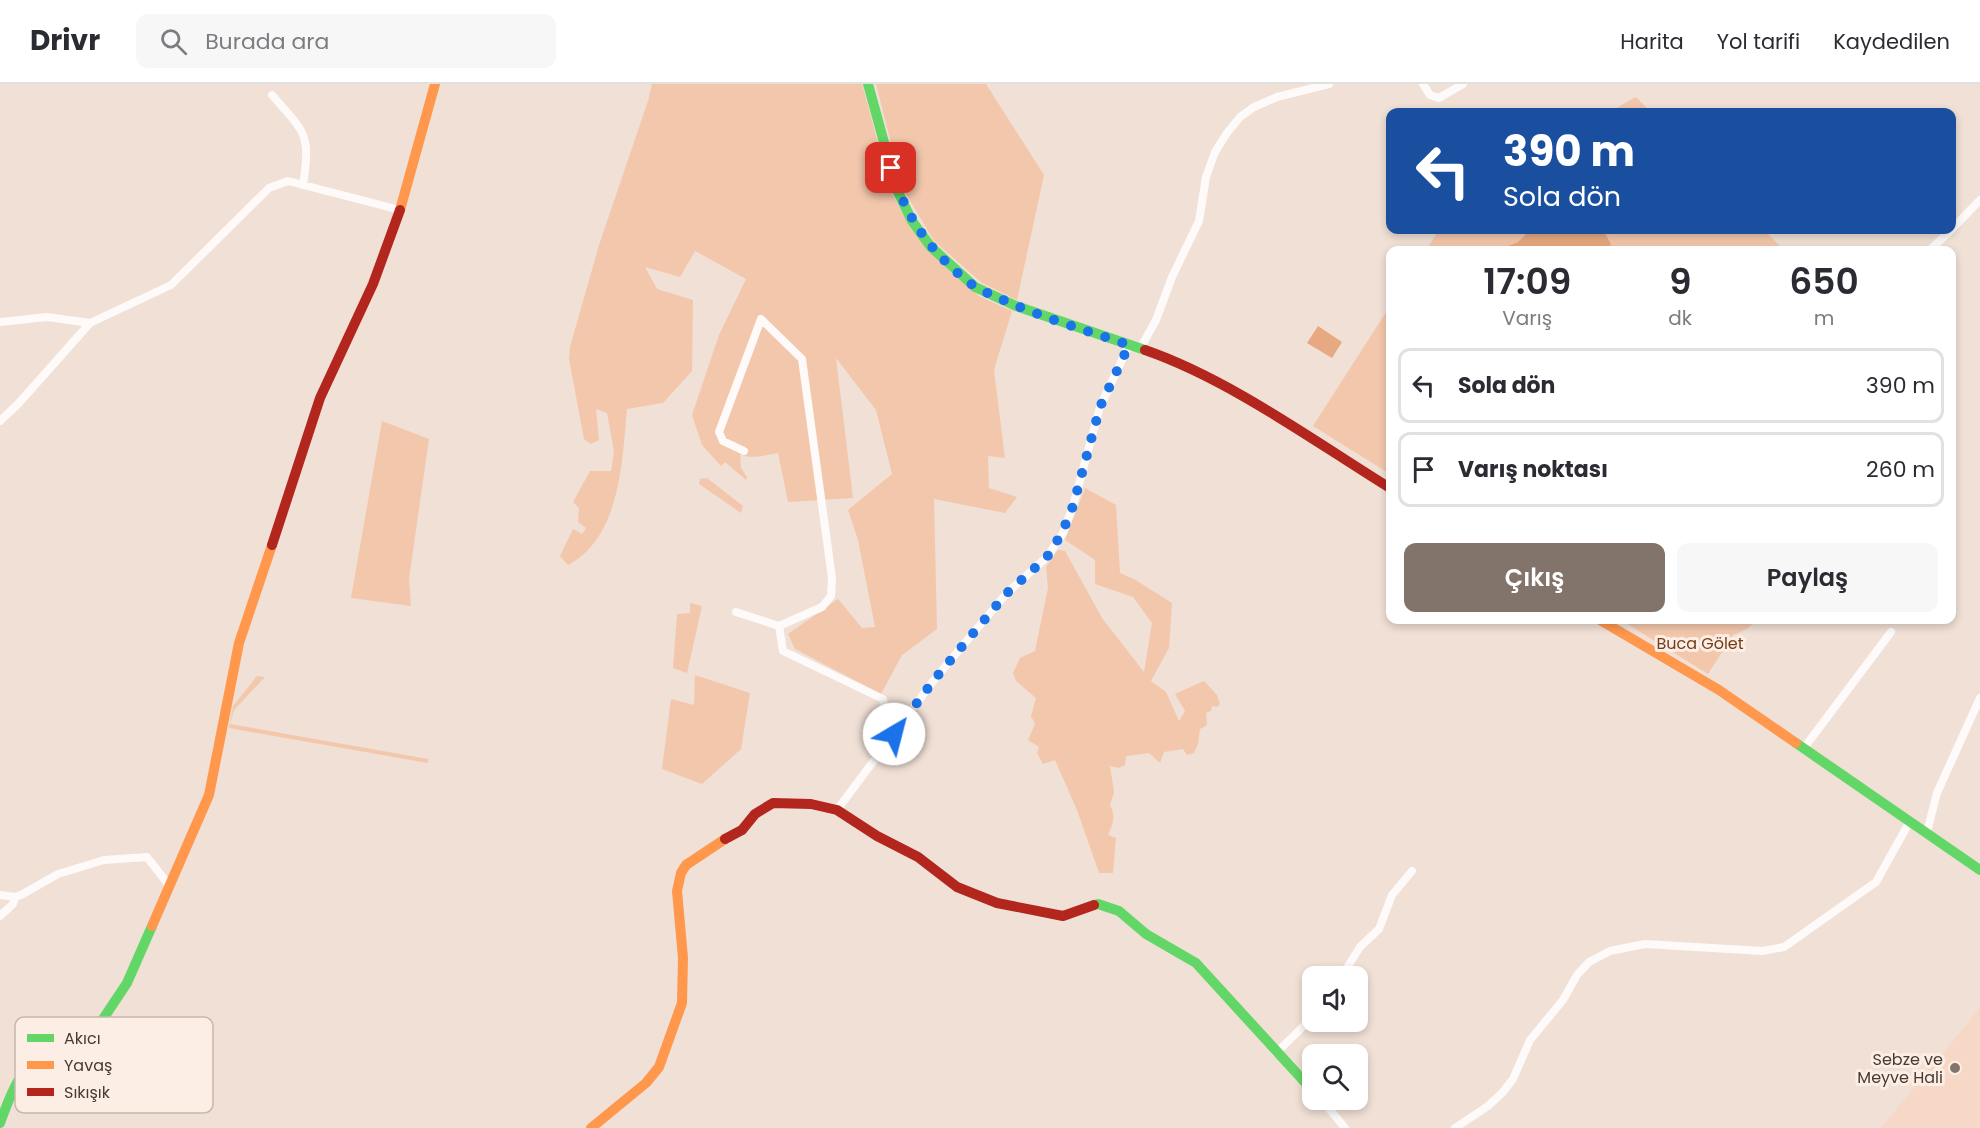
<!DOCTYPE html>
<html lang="tr">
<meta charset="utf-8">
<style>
:root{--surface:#fff;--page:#f7f7f7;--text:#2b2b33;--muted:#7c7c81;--line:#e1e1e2;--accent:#83746b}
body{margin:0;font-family:Poppins,sans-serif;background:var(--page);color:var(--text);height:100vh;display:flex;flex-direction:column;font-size:22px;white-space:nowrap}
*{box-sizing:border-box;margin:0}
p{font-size:20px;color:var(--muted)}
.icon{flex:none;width:33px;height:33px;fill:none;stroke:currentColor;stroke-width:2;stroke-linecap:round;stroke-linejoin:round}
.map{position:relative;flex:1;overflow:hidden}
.sheet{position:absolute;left:1386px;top:162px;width:570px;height:378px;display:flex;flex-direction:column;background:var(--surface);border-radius:12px;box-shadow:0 3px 9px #0003}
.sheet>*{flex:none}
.banner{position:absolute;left:1386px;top:24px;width:570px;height:126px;border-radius:12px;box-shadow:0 3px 9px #0003;background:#1a4fa0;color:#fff;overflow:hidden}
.tools{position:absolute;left:1302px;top:882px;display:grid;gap:12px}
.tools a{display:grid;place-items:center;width:66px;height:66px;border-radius:12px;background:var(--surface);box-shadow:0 3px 9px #0003;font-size:30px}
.pin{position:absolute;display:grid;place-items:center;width:51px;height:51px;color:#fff;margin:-26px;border-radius:12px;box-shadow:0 3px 9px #0006}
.me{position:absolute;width:66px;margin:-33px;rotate:37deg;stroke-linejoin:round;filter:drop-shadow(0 0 4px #0008)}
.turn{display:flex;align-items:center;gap:21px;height:126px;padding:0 18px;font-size:27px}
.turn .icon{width:78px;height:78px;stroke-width:2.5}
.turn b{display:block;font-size:42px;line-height:51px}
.eta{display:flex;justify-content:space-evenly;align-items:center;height:102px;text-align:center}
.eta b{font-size:36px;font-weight:600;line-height:42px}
.cta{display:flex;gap:12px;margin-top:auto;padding:12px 18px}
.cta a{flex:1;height:69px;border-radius:12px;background:var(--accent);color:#fff;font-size:24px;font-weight:600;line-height:69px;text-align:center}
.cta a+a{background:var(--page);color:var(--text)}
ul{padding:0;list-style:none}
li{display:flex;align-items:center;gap:18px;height:75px;margin:0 12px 9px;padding:0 6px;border:3px solid var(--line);border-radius:12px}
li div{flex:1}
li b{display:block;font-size:22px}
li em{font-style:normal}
header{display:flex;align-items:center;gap:36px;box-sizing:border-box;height:84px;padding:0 30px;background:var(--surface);border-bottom:2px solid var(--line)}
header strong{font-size:28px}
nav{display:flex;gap:33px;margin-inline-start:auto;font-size:21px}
.search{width:420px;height:54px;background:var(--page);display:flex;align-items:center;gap:15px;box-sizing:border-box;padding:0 21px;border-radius:12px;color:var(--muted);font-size:22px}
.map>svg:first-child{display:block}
.built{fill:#f7d8c6}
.green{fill:#f3c7ac}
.water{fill:#e6a981}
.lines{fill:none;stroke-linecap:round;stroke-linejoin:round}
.street{stroke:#fdfaf9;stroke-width:8}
.fast{stroke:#63d668;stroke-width:10}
.slow{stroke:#ff974d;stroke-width:10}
.jam{stroke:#b3261e;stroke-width:10}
.route{stroke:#1a73e8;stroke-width:10;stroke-dasharray:0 18}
.poi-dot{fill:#83746b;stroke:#fceee5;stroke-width:2}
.labels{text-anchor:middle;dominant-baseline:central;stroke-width:6;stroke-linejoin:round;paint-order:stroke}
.park-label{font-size:16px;fill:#733e19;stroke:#fceee5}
.poi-label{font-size:16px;fill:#483a31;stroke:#fceee5;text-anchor:end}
.key{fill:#fceee5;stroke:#c6b8af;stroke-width:1.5}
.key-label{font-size:16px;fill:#483a31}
</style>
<header>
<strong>Drivr</strong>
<div class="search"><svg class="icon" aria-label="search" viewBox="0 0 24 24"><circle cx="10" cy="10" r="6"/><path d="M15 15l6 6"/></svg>Burada ara</div>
<nav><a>Harita</a><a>Yol tarifi</a><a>Kaydedilen</a></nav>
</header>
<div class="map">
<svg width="1980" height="1044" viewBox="0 0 1980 1044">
<rect width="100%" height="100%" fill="#f0e0d6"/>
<path class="built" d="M1980 924V1044H1881Z"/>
<path class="green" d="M652 0H862L892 110 911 145 949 187 979 212 1012 227 994 286 1005 374 988 372 989 404 1017 413 1005 429 934 415 937 545 902 571 881 610 795 565 788 550 838 515 862 544 875 543 858 456 848 426 892 390 876 326 836 274 853 414 788 418 778 369C766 371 750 376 740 370L741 384 747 393 746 396 725 378 721 382 702 361 692 331 719 251 746 195 695 167 680 193 645 183 657 205 693 216 692 287 663 319 627 325C622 377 621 453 568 481L560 472 573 445 582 450 586 444 578 438 579 424 573 418 590 387H611L614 368 607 329 596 325 599 356 591 360 584 355 569 275 570 263 599 161 648 17Z
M876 0H986L1044 91 1017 216 982 199 934 157 902 103Z
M1636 13 1651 28H1609Z
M1439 146H1764L1784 166H1426Z
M1390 222V390L1313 342Z
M382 337 429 355 409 495 411 522 351 514Z
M707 394 743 422 741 429 699 400 700 395Z
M1085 404 1116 421 1120 489 1134 495 1172 519 1169 564 1151 597 1166 608 1179 637 1185 627 1175 610 1204 597 1217 611 1220 620 1217 623 1212 622 1211 627 1206 629 1207 641 1200 645 1198 660 1194 669 1187 671 1183 665 1164 668 1160 679 1149 669 1126 672 1125 681 1119 684 1110 682 1114 708 1110 721C1116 732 1113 740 1108 751L1116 754 1113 789H1099L1077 726 1055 676 1043 680 1037 669 1039 663 1028 656 1035 640 1031 632 1036 614 1016 597 1013 589 1020 574 1035 567 1048 504 1046 483 1058 466 1065 467 1102 534 1144 588 1152 539 1133 513 1095 500V476L1065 456Z
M690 519 702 522 687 589 673 584 677 530 690 529Z
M1621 536H1757L1747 545 1733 551 1708 590Z
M695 591 750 609 741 665 702 700 662 685 671 615 694 621Z
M257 592 265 593 234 626 230 640 428 675V679L229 644 233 622Z"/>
<path class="water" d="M1530 146H1603L1611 160 1607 166H1499L1518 158Z
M1318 242 1342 258 1332 274 1307 259Z"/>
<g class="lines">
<path class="street" d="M1423 0 1430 11 1439 14 1463 0
M272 11C305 49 311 49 303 101
M1952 145 1980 116
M1930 166 1951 146
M0 238 47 233 90 239
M1140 265 1156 236 1172 193 1199 137 1206 93 1215 68 1227 49 1240 33 1254 23 1277 13 1329 0
M0 337 18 320 90 239 171 201 269 104 288 97 400 126
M744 367 723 357 719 348 761 235 802 275 832 494 831 512 822 523 779 542
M736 528 779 542 783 567 883 615C885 627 883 644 894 650
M1804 664 1891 548
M837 726 934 596 1006 510 1047 473 1063 449 1073 422 1100 323 1129 261
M1927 748 1937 709 1980 614
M0 811 15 813 21 811 58 790 104 776 147 773 168 800
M0 832 13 820 15 813
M1342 892 1360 863 1379 845 1392 811 1412 787
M1276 969 1312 934
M1322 1016 1345 1044
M1455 1044 1488 1022 1502 1009 1513 995 1530 956 1563 916 1577 891 1589 878 1610 867 1645 860 1762 867 1784 863 1876 798 1910 737"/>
<path class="fast" d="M868 0 897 106 912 137 931 163 975 203 1016 222 1145 266
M1796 659 1980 786
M1094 821 1098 820 1119 827 1146 850 1196 879 1312 1006
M0 1039C11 1009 22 976 55 964 67 960 80 961 91 953L127 899 152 842"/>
<path class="slow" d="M400 126 435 0
M1600 536 1719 606 1796 659
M152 842 209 711 239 559 272 461
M591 1044 646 999 659 983 682 919 683 874 677 807 681 789 686 781 725 755"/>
<path class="jam" d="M1145 266C1229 295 1314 357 1390 404
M272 461 320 314 373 200 400 126
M725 755 742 746 755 730 773 719 811 720 837 726 877 752 918 773 957 803 997 819 1063 832 1094 821"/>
</g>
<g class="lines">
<path class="route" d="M891 84C905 133 933 172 974 202 981 207 991 210 999 214 1040 233 1085 246 1129 261L1100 323 1073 422 1062 449 1047 473 1006 510 934 596 894 650"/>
</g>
<circle class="poi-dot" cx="1955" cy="984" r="6"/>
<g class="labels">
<g class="park-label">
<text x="1700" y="559">Buca Gölet</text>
</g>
<g class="poi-label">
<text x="1943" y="975">Sebze ve<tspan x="1943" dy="18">Meyve Hali</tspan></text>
</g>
</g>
<rect x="15" y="933" width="198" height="96" rx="9" class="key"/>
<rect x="27" y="950" width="27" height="8" fill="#63d668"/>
<rect x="27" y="977" width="27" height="8" fill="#ff974d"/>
<rect x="27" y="1004" width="27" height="8" fill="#b3261e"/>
<g class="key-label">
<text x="64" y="960">Akıcı</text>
<text x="64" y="987">Yavaş</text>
<text x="64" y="1014">Sıkışık</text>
</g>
</svg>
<div class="tools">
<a><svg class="icon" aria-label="sound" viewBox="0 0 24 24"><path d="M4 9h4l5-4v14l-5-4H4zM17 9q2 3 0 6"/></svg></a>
<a><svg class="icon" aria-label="search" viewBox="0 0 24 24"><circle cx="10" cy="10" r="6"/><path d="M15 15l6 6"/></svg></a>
</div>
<div class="pin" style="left:891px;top:84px;background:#d93025"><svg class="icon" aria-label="arrive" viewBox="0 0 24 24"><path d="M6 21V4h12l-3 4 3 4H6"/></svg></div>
<svg class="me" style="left:894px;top:650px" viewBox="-20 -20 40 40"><circle r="19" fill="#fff"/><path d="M0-13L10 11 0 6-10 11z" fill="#1a73e8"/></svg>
<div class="banner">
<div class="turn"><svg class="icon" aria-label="left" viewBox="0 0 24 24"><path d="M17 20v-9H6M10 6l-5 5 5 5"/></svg><div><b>390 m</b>Sola dön</div></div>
</div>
<section class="sheet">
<div class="eta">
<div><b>17:09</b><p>Varış</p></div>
<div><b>9</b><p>dk</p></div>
<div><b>650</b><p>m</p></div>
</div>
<ul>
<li><svg class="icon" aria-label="left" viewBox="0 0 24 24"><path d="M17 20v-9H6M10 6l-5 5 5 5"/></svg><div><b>Sola dön</b></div><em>390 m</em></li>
<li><svg class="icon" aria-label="arrive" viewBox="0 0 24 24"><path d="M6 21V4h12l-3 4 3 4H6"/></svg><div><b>Varış noktası</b></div><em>260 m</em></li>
</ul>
<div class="cta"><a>Çıkış</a><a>Paylaş</a></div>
</section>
</div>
